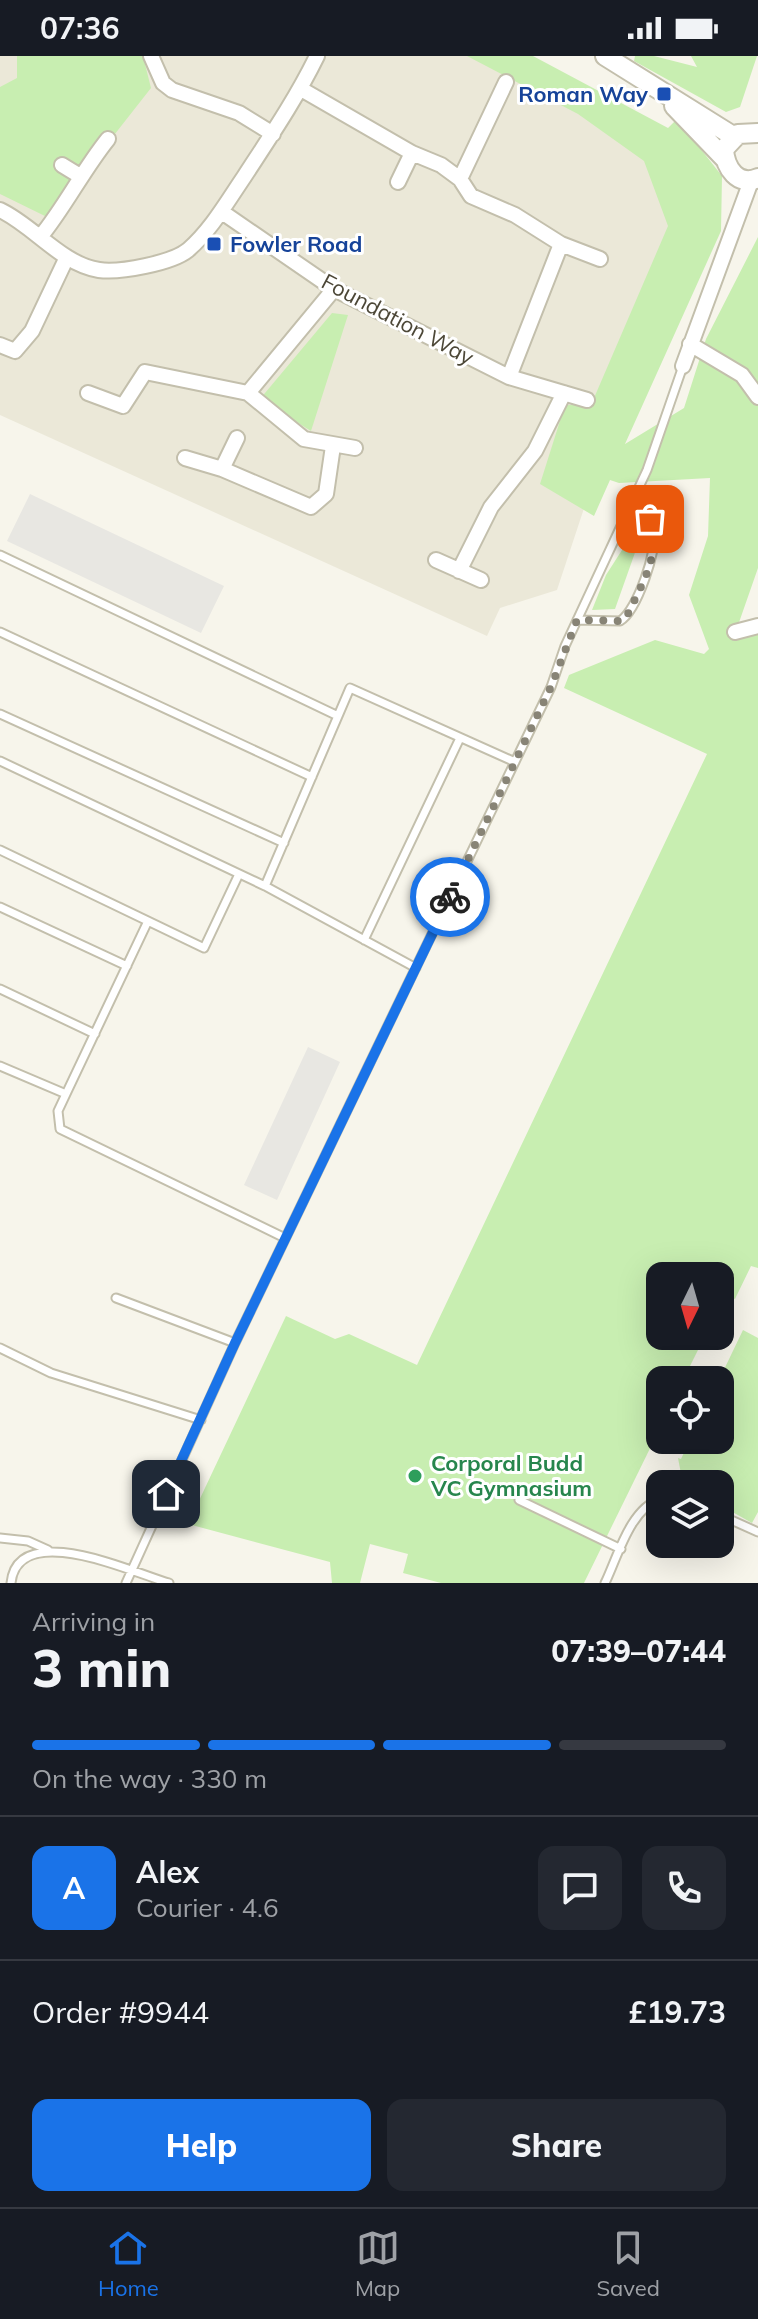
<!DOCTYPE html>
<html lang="en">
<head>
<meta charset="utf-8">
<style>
	:root { --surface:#171b24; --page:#242831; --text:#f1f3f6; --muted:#9ea1a6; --line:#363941; --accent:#1a73e8 }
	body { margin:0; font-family:Mulish,sans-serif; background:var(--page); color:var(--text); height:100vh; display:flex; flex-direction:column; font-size:30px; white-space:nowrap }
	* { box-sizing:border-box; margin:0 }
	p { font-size:26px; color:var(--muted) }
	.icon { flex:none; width:44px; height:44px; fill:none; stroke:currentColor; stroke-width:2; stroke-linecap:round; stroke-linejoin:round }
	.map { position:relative; height:1527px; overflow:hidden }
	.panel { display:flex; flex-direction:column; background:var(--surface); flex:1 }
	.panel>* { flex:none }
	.needle { width:52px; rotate:185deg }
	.tools { position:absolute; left:646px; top:1206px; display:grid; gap:16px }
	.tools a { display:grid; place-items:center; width:88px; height:88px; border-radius:16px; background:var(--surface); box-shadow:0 8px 32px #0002; font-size:40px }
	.pin { position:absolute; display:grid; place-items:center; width:68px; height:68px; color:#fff; margin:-34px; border-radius:16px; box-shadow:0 4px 12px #0006 }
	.courier { position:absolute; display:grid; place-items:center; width:80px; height:80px; margin:-40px; border:6px solid #1a73e8; border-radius:50%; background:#fff; color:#222; box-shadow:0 2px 10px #0007 }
	.headline em { font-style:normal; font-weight:800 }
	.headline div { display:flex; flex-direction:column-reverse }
	.headline { display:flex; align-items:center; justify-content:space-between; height:136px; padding:0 32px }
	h1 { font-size:52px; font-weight:800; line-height:60px }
	.bar { display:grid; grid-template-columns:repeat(4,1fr); gap:12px 8px; align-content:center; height:96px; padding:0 32px }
	.bar i { height:10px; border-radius:6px; background:var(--line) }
	.bar .active { background:var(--accent) }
	.bar p { grid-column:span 4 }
	.line { display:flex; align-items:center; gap:20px; padding:0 32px; border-top:2px solid var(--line) }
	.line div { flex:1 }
	.round { display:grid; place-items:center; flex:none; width:84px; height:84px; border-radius:16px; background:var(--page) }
	.action { display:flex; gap:16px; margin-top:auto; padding:16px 32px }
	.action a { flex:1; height:92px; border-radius:16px; background:var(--accent); color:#fff; font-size:32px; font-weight:800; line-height:92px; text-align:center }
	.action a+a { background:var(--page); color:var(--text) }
	.status { display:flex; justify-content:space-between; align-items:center; height:56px; padding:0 40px; background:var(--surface); direction:ltr }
	.status svg { height:22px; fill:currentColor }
	.tab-bar { display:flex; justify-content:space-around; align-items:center; height:112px; border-top:2px solid var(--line); background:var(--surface); font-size:22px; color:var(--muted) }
	.tab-bar a { display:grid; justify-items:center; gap:4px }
	.tab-bar .active { color:var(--accent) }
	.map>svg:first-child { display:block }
</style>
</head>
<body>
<div class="status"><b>07:36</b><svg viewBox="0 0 49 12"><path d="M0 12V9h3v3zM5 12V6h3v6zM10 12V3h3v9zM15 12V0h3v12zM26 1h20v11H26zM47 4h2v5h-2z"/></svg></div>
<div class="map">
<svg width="758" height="1527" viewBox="0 0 758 1527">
	<rect width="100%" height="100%" fill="#f7f5eb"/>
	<path fill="#ebe8d8" d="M0,0h469l96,49 96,61 17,58 -121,366 -57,18 -13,28 -487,-221z"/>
	<path fill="#c8eeb1" d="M17,0h126l8,32 -102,130 -49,-24v-107l17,-9z
		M467,0h66l135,72 9,-9 45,57 -1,55 -96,213 59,-36 22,-69 52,-102v331l-22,63 22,-1v638l-7,-2 -16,33 -10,-5 -5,10v-28h-60v60h45l-22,44h-23v48l-76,155h-143l-38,-10 5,-19 -38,-10 -10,39h-28l-2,-21 -142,-38 98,-208 49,23 14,-5 68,31 290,-611 -143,-66 5,-13 86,-35 49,14 5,-5 -20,-54 19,-59 2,-58 -91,5 -9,-3 -16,36 -54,-32 25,-79h26l77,-179 -24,-65 -66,-47z
		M635,0h19l43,11 -6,-11h66l-17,51 -14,5 -92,-51z
		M332,257l16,2 -37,116 -51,-32z
		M631,480l6,11 -22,62 -23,1 14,-35z
		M743,1274l15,8v174l-6,11 -32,-18v-21h-37l-5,-26 3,1 9,-19h30l-1,-60z"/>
	<path fill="#e8e7e2" d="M30,438l194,92 -23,47 -194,-92z
		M308,991l32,15 -63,138 -33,-15z"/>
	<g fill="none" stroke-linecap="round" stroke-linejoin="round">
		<defs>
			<path id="service" d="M0,499l338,161 12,-28 165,74
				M577,564l43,1c17,-10 38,-72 34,-91 -3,-13 -12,-22 -20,-32
				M0,576l312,145
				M0,658l284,129
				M0,705l265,125 151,82
				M0,794l204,98 35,-74
				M265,830l73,-170
				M0,851l127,59
				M364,884l96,-202
				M0,933l95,45
				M0,1010l66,28 82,-173
				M66,1038l-8,17 2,18 225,109
				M116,1242l119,45
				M0,1292l51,25 150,47
				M519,1444l102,49
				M720,1459l38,17
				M0,1482l28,3 20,9
				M11,1527c7,-65 125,-9 158,0
				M126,1527l109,-240 316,-656 14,-41 82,-176 36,-104
				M605,1527c13,-27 25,-74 55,-84"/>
			<path id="minor" d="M151,0l12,27 9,7 67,23 34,21
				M301,33l111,64 29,12 19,14 11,17 44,19 46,29 39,15
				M62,109l18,11
				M460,123l46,-97
				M398,126l14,-29
				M0,154c34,16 61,54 99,60 21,3 73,-7 89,-20 23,-20 39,-48 56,-73 26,-40 52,-78 73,-121
				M222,156l112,77 175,88 78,23
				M41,180c25,-31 42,-66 67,-97
				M690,288l52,31 16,22
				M0,289l15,6 17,-20 35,-74
				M683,310l68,-185
				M509,321l52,-133
				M88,337l35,13 22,-34 103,21 86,-104
				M248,337l56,46 51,9
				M237,382l-15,31 89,38 15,-13 7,-48
				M185,402l37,11
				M436,504l45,20
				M459,515l32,-64 44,-56 29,-58
				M735,576l23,-6"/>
			<path id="tertiary" d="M605,0l128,80
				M674,50l51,53
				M758,77l-20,1 -14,15c1,19 14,38 34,29"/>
		</defs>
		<use href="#service" stroke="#c3bfac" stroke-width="11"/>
		<use href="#minor" stroke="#c3bfac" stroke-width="18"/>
		<use href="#tertiary" stroke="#c3bfac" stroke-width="22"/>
		<use href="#service" stroke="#fff" stroke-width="7"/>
		<use href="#minor" stroke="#fff" stroke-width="14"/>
		<use href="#tertiary" stroke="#fff" stroke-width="18"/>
	</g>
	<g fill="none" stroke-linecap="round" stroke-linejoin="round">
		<path stroke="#888476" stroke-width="8" stroke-dasharray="0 14.4" d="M450,841l101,-210 26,-67 43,1 6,-3c14,-31 37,-65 24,-99"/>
		<path stroke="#1a73e8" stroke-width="10" d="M166,1438l69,-151 215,-446"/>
	</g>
	<g fill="#1a4fb4" stroke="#fff" stroke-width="3">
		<rect x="656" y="30" width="16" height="16" rx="4"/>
		<rect x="206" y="180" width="16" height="16" rx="4"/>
	</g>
	<circle fill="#2e9e5b" stroke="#fff" stroke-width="3" cx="415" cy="1420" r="8"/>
	<g text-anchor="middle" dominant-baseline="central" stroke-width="6" stroke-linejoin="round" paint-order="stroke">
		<g font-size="22" font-weight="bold" fill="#164399" stroke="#fff" text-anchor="end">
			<text x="648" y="38">Roman Way</text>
			<text x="230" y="188" text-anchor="start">Fowler Road</text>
		</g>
		<g font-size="22" fill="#4c4737" stroke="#fff">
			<text transform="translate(398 263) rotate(28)">Foundation Way</text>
		</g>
		<g font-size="22" font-weight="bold" fill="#27864d" stroke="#fff" text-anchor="start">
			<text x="431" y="1407">Corporal Budd<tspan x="431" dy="25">VC Gymnasium</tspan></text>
		</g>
	</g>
</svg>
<div class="tools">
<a><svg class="needle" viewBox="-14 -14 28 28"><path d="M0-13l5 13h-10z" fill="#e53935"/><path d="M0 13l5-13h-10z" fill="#9ea1a6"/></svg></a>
<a><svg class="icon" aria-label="locate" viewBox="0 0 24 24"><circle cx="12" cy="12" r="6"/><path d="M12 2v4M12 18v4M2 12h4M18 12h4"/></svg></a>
<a><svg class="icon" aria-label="layers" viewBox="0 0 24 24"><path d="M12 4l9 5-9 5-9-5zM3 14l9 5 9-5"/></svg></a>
</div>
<div class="pin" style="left:650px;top:463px;background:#ea580c"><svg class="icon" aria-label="bag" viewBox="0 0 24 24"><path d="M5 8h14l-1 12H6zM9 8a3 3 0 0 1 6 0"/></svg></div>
<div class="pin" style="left:166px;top:1438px;background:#1f2937"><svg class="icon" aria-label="home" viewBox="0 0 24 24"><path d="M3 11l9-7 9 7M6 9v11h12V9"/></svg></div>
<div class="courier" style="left:450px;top:841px"><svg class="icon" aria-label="bike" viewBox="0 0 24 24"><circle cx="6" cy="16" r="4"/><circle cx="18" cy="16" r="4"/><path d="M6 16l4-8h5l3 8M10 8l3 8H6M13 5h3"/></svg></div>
</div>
<section class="panel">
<div class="headline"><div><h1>3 min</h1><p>Arriving in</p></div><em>07:39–07:44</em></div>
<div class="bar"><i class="active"></i><i class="active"></i><i class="active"></i><i></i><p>On the way · 330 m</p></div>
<div class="line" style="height:144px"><b class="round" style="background:var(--accent);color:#fff">A</b><div><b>Alex</b><p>Courier · 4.6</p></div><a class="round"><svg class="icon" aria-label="chat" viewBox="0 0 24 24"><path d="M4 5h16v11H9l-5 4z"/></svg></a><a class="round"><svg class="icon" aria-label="phone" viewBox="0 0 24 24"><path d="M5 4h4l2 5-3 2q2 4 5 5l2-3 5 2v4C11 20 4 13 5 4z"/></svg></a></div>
<div class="line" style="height:104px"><div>Order #9944</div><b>£19.73</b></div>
<div class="action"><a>Help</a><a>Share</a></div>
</section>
<nav class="tab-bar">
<a class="active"><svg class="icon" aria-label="home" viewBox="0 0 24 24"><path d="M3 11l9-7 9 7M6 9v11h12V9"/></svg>Home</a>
<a><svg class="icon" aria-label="map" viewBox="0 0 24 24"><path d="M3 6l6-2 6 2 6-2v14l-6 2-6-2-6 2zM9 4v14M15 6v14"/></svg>Map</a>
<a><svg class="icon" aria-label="saved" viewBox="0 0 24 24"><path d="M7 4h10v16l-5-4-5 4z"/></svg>Saved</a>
</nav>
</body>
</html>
